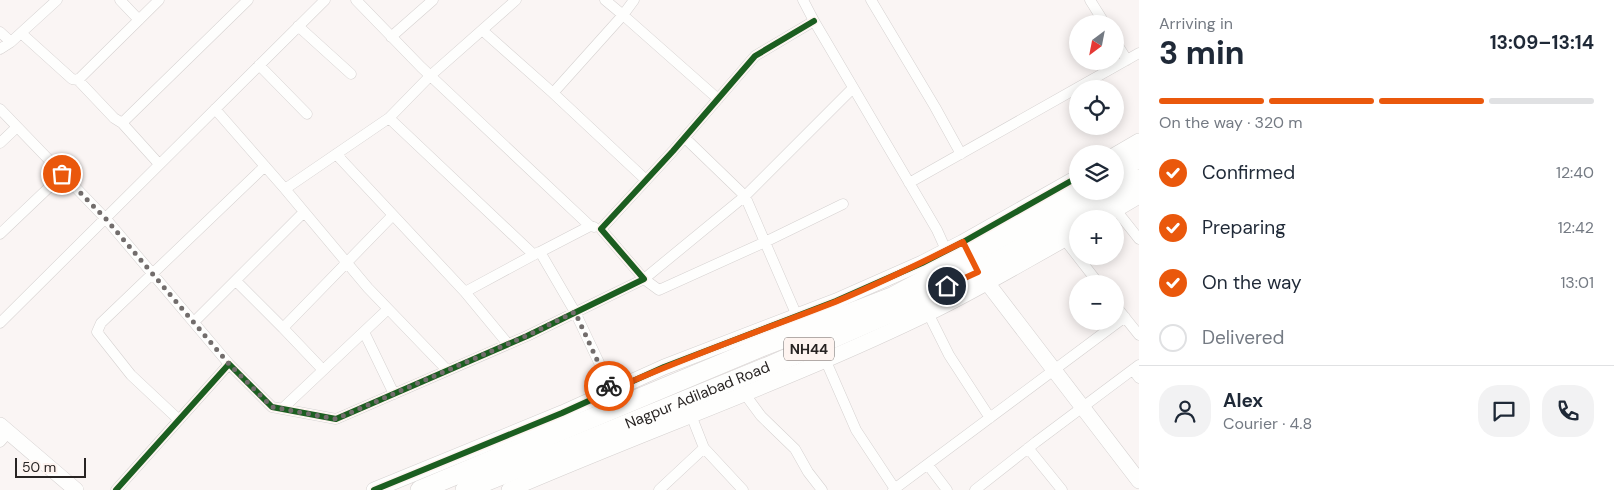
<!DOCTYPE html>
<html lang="en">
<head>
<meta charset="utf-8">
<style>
	:root { --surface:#fff; --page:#f2f2f3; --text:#1f2937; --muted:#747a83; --line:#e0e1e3; --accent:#ea580c }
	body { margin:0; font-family:"DM Sans",sans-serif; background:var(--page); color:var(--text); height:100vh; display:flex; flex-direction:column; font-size:19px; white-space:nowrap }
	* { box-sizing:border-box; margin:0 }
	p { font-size:16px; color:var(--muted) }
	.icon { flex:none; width:28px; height:28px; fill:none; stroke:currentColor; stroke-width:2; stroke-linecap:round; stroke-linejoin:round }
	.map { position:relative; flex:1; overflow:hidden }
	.drawer { display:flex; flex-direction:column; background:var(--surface); width:475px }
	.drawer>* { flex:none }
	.needle { width:32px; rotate:212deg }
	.controls { position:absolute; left:1069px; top:15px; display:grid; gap:10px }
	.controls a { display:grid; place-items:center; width:55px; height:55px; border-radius:50%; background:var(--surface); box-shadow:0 2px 12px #0003; font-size:25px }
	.scale { position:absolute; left:15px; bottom:12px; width:71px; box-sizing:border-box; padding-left:5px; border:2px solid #282423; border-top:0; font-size:14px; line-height:18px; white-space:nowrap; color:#282423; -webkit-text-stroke:4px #fef4f0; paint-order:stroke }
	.pin { position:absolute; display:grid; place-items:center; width:42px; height:42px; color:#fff; margin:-21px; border:2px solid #fff; border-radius:50%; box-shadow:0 1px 5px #0007 }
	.courier { position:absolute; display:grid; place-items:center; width:50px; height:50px; margin:-25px; border:4px solid #ea580c; border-radius:50%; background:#fff; color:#222; box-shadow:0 1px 6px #0007 }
	.overview em { font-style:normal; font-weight:700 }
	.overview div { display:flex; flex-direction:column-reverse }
	.overview { display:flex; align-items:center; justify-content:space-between; height:85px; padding:0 20px }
	h1 { font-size:32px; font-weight:700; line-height:38px }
	.bar { display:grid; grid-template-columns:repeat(4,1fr); gap:8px 5px; align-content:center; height:60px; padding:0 20px }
	.bar i { height:6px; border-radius:4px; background:var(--line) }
	.bar .on { background:var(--accent) }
	.bar p { grid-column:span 4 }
	.line { display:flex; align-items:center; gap:12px; padding:0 20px; border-top:1px solid var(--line) }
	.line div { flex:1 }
	.round { display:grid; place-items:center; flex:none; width:52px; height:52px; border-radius:20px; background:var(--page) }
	ol { padding:0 20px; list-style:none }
	li { display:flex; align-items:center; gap:15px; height:55px }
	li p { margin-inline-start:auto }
	li .icon { padding:5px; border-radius:50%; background:var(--accent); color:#fff; stroke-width:4 }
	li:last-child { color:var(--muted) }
	li i { width:28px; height:28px; border:2px solid var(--line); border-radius:50% }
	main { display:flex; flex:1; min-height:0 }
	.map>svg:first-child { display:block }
</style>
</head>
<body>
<main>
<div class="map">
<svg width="1139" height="490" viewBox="0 0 1139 490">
	<rect width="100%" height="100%" fill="#faf5f4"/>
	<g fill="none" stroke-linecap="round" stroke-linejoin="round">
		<defs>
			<path id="street" d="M120,0l19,20
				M356,0l65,67 169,159
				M516,0l-86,76 -41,42 145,137
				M634,0l-11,15 95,84
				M803,0l11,21 123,209 9,20
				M871,0l64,107 26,47
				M1090,0l15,24
				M298,26l53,48
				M482,30l71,63 93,87
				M0,32l11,10
				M21,33l51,46 6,1 36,38 8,5 37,41
				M391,37l42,-37
				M1115,41l12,19
				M0,49l11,-7 46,-42
				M259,65l48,49
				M78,80l81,-80
				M553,93l70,-78 -18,-15
				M0,109l106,110 123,145
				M215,109l70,80 104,-71
				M122,123l126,-123
				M685,138l60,58 52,120
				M0,143l17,-16
				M336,154l129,138
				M909,183l230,-130
				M285,189l83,99 79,82
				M843,204l-78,38 -106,48 -15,-11 101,-83 108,-108
				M1116,210l23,29
				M594,227l-4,-1 -50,26 35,60 37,78
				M0,234l62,-59
				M1064,239l35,45
				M236,281l47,47 40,42
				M1115,305l24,30
				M928,313l21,42 41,63
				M194,322l110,-110
				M0,323l325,-323
				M283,328l110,-113
				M364,332l30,62
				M508,344l-43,-52 74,-40
				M825,359l31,71 39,59
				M1133,370l6,8
				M744,393l17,23 34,33 13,23 14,18
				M282,409l106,-100
				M179,420l-48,-45 -34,-43 4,-9 164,-157
				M0,442l9,-10
				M704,448l39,42
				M1028,448l34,42
				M928,465l19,25
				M116,490l113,-126 43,43 64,12 191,-83 117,-57 -43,-50 72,-78 82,-95 59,-35
				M659,490l45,-42 -13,-33
				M893,490l232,-173
				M975,490l61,-48 103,-77"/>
			<path id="secondary" d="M1115,155l24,-14
				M1100,219l39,-23
				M982,276l157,205
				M0,425l76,65
				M374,490l188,-77 102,-46 172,-66 86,-38 41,-21 115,-65
				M509,490c141,-61 287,-112 426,-180 49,-24 95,-52 143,-78"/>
			<g id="highway">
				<path d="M1115,172l24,-14"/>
				<path d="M420,490l339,-142 135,-52 75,-40 113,-65"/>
				<path id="s1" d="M465,490l309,-126 128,-56 76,-36 161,-93"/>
			</g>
		</defs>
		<use href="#street" stroke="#d5d1d0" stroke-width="11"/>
		<use href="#secondary" stroke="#d5d1d0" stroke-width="16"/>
		<use href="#highway" stroke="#d5d1d0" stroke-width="20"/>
		<use href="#street" stroke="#fefefd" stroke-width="10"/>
		<use href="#secondary" stroke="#fefefd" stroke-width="15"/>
		<use href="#highway" stroke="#fefefd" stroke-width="19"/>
		<defs>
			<path id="cycleway" d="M116,490l113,-126 43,43 64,12 191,-83 117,-57 -43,-50 72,-78 82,-95 59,-35
				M374,490l188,-77 102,-46 172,-66 86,-38 41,-21 115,-65"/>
		</defs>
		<use href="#cycleway" stroke="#fef4f0" stroke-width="9"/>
		<use href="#cycleway" stroke="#1b5e20" stroke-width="6"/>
	</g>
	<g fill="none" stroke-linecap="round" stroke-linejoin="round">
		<path stroke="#726d6c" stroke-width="5" stroke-dasharray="0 9" d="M62,174l44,45 123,145 43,43 64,12 190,-83 49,-24 34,74"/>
		<path stroke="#ea580c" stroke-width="6" d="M609,386l3,4c73,-33 148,-59 223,-88 43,-18 86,-39 128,-60l15,30 -31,14"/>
	</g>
	<g text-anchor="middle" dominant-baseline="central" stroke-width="5" stroke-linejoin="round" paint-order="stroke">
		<rect fill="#fef4f0" stroke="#686260" stroke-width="1" x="784" y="337.5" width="50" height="23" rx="4"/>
		<g font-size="14" font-weight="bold" fill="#282423">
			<text x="809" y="349">NH44</text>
		</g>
		<g font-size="15" fill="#282423" stroke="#fef4f0">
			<text stroke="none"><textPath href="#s1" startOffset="251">Nagpur Adilabad Road</textPath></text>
		</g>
	</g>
</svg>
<div class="controls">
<a><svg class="needle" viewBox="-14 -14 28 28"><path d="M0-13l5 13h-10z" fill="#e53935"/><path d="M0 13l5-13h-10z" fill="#747a83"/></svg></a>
<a><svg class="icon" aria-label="locate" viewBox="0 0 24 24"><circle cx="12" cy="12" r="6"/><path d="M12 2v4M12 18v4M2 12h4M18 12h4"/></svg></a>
<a><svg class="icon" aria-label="layers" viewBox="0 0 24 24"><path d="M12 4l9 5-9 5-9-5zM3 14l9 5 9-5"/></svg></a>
<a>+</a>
<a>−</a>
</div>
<div class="scale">50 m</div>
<div class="pin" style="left:62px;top:174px;background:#ea580c"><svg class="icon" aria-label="bag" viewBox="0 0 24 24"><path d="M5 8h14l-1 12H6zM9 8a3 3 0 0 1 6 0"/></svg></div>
<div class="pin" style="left:947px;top:286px;background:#1f2937"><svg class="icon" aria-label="home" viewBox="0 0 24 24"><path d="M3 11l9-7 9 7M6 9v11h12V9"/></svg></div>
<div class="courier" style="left:609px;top:386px"><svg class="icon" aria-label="bike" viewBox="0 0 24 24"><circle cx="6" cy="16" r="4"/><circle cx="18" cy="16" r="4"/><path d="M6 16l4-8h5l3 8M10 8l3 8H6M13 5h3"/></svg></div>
</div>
<section class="drawer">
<div class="overview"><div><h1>3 min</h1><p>Arriving in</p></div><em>13:09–13:14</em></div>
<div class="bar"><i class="on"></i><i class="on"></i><i class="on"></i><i></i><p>On the way · 320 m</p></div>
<ol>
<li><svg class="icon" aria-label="check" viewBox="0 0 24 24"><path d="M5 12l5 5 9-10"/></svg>Confirmed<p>12:40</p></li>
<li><svg class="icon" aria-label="check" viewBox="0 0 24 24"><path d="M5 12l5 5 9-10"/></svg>Preparing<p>12:42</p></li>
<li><svg class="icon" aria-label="check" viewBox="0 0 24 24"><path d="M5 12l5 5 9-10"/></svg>On the way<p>13:01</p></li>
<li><i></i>Delivered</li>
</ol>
<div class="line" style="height:90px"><a class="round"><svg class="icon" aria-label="person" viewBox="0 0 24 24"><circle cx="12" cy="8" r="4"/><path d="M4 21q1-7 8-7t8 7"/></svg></a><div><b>Alex</b><p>Courier · 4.8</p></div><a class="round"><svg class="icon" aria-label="chat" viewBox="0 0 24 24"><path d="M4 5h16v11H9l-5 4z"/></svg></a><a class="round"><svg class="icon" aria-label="phone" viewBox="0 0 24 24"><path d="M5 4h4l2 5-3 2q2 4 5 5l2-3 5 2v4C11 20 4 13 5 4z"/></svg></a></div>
</section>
</main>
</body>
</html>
